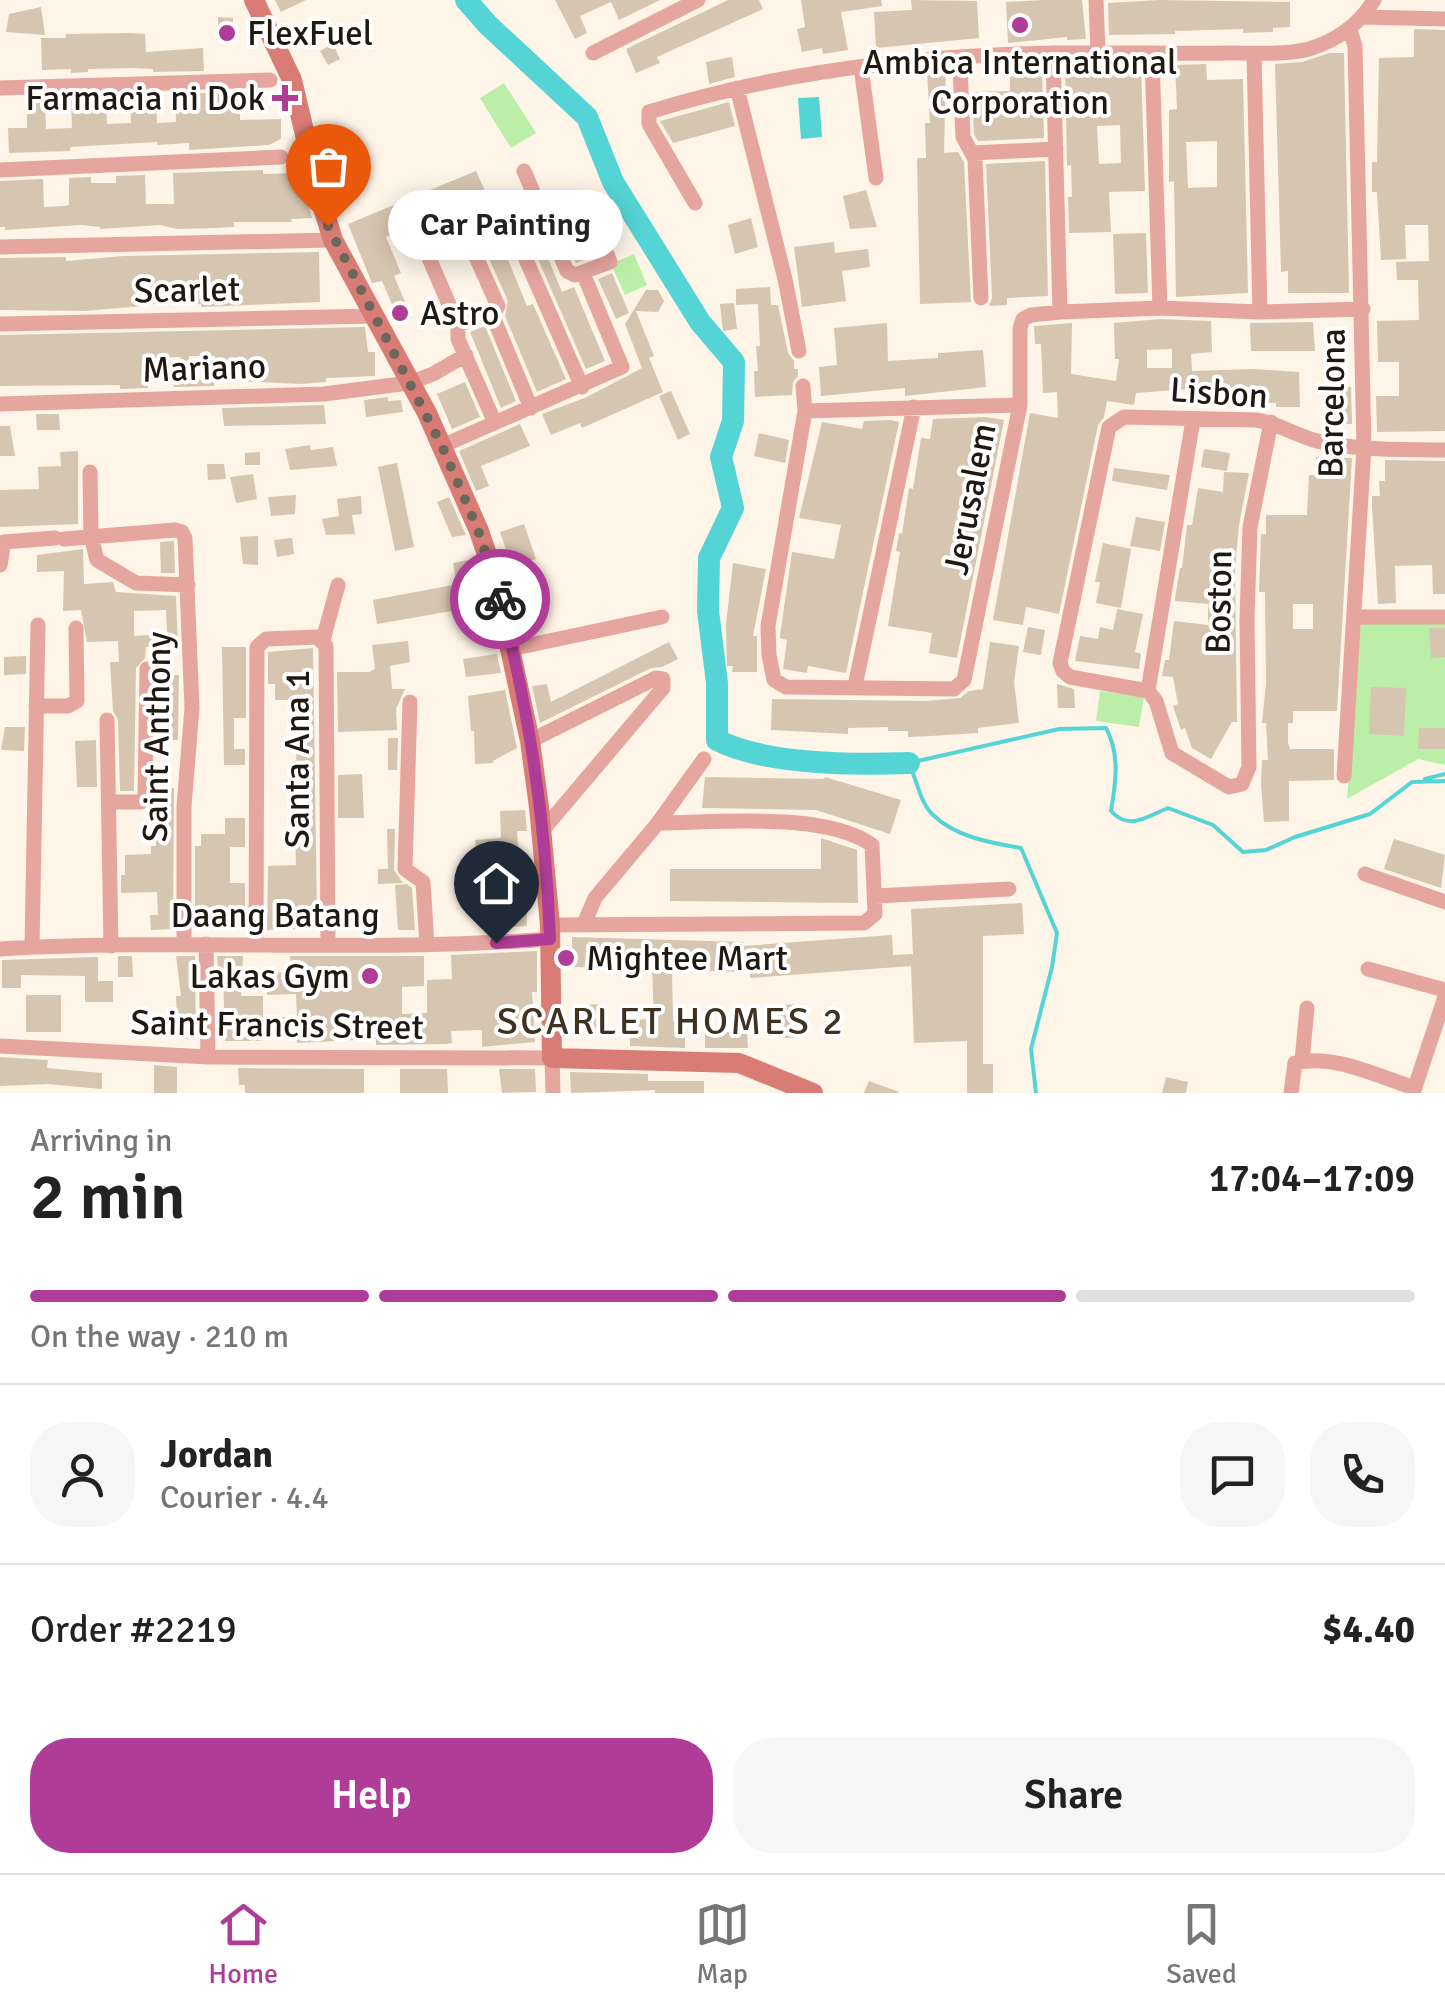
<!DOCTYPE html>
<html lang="en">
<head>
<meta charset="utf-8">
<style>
	:root { --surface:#fff; --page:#f6f6f6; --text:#222; --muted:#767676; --line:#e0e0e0; --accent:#af3c96 }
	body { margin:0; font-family:Signika,sans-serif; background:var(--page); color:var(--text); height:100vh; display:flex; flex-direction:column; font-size:38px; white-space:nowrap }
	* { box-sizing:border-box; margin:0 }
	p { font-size:32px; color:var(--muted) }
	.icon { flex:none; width:55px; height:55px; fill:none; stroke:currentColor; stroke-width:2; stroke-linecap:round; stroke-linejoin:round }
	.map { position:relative; height:1093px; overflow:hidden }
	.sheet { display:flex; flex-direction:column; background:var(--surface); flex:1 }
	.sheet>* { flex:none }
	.pin { position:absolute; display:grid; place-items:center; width:85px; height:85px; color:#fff; margin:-102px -42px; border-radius:50% 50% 50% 0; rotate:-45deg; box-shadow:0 0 10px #0007 }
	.pin .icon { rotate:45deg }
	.courier { position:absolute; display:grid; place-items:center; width:100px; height:100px; margin:-50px; border:8px solid #af3c96; border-radius:50%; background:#fff; color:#222; box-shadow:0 2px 12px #0007 }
	.bubble { position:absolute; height:70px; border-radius:35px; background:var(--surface); box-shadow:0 5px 25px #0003; font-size:32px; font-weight:600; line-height:70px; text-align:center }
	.headline em { font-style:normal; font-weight:600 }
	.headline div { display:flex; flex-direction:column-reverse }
	.headline { display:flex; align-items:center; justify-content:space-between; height:170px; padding:0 30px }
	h1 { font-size:65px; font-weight:600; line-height:75px }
	.bar { display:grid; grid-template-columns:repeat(4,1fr); gap:15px 10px; align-content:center; height:120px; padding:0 30px }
	.bar i { height:12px; border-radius:8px; background:var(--line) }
	.bar .selected { background:var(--accent) }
	.bar p { grid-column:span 4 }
	.line { display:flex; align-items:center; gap:25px; padding:0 30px; border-top:2px solid var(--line) }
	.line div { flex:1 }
	.round { display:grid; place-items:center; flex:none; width:105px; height:105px; border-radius:40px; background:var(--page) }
	.cta { display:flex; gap:20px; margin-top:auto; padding:20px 30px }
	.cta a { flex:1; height:115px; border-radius:40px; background:var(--accent); color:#fff; font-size:40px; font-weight:600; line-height:115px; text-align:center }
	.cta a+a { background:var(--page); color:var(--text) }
	.menu { display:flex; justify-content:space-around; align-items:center; height:140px; border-top:2px solid var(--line); background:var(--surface); font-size:28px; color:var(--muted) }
	.menu a { display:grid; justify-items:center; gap:5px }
	.menu .selected { color:var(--accent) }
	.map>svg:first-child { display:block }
</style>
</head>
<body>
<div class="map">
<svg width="1445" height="1093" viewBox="0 0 1445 1093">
	<rect width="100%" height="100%" fill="#fef4e7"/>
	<path fill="#bbefa8" d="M504,83l32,50 -25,15 -31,-50z
		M634,254l13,31 -22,10 -14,-31z
		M1445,619v146l-27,-6 -71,40 14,-178z
		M1100,691l44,6 -5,30 -43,-6z"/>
	<path fill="#55d4d6" d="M819,97l3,40 -21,2 -3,-41z"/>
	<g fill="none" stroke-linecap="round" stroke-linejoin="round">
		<path stroke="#55d4d6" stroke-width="4" d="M1425,779l20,-5
			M1036,1093l-5,-44 21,-82 5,-34 -36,-85c-30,-5 -66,-11 -89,-34 -12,-12 -16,-36 -23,-51l150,-34 47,-1c14,26 10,54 5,83 18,20 35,6 57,-3l45,17 30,27 23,-2 29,-13 75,-23 42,-32 33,-1"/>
		<path stroke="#55d4d6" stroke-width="22" d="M466,0l22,25 99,92 26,65 87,140 34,40 -1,59 -12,36 12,51 -24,50 -1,53 9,72v57c49,25 138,25 192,23"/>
	</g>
	<path fill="#d6c5b0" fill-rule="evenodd" d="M275,0h31l-25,12z
		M555,0h105l-41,20 -8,-18 -31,14 7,17 -12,6z
		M728,0h31l4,9 -106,48 3,6 -24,10 -10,-24z
		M801,0h80l1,6 -41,6 7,38 -25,4 -1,-6 -20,4 -5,-23 8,-2z
		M911,0l66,1 2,37 -103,10 -2,-36 38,-2z
		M1044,0h38l4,39 -19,1v-3l-59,6 -2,-41z
		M1160,0l130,2v25l-17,1v4l-30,1v-4l-68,2v3l-66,1 -1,-32z
		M41,7l4,28 -39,-3 3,-18z
		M218,17l15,1v9h4v12h-13v-10h-6z
		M1414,29l31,1v401l-68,1 -1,-36h23v-34h-21l-1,-41 42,-1 -1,-40h-21l-1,-18 33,-1 -1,-36h-23l1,34 -25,1 -4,-68h-5v-30h5l2,-104 35,-1z
		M130,33l15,1 1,18 57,-4 1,23 -51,1v-3l-19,-1 -46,1v3l-17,1v-4l-29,1 -1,-32h25v-4z
		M333,44l7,15 -12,6 -8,-14z
		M1329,53h15l5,240h-61v-22l-7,1 -6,-208 27,-2z
		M732,57l3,20 -26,7 -3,-22z
		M1141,64l4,127 -36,1 2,40 -42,1 -1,-36h4l-1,-32 -4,1 -2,-100zM1120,125l1,38 -22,1 -2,-38z
		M1206,64l1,16 36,-1 5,214 -72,4 -2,-116 -5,1v-72l8,-1 -2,-44zM1217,141v46l-29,1 -2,-46z
		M946,69l-2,84 14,-1 6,10 7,140 -51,2 -3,-146h9l-1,-35h5l-3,-52z
		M1042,70l2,68 -66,3 -4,-7 -2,-42 38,-1v-20z
		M240,92v28l41,-1v20l-12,6 -80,5v-7l-32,2v-3l-87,5v4l-61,2 -1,-25h19v-25h18l1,26 26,-1 -1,-31 35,-1 1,28 24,-1 -1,-28h26l1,28 19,-1 -1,-28z
		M729,102l6,24 -62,17 -13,-22z
		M330,158h22v13h9l1,22 -29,2z
		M1045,161l3,135 -41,2v7l-18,1 3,-8 -6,-134z
		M263,170v4l37,-1 12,45 -21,1 1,3h-58v5l-19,1 -38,1 -17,-4 -60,4v-2l-19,-2 -76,5v-3h-5v-46l43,-2 1,28 20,-1 5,-1v-27l22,-1v6h25v-7l29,-1 1,29h28l-1,-31z
		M476,171l11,24 -5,2 45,109 6,-2 33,75 -29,13 -32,-76 3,-15 -35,-78 -12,-8 -3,-8 -72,30 15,36 -7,3 18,42 -12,5 -18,-42 -10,2 -24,-59z
		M866,190l11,37 -27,2 -7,-33z
		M568,208l4,8 7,-3 16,42 -19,8 -22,-50z
		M751,218l7,29 -23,7 -7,-29z
		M535,227l27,65 12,-5 31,74 -19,8 -60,-137z
		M1146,233l2,60 -33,1 -2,-60z
		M834,242l1,11 33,-4 2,18 -28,4 4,30 -44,6 -8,-60z
		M319,252l1,50 -118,5 -1,-3h-19v-3l-21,1 -17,4 -59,5 -85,-1v-52l66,-1v4l58,-5z
		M612,273l17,40 -13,6 -18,-40z
		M770,287l1,18h7l10,48 6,8v8h4v7l-5,6 -1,13 -37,2 -1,-26h4l-2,-25h4l-2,-42 -22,1v-16z
		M646,290h12l6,11 -6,11 -22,-1 18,45 -5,2 14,34 -81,36 -2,-5 -29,12 -9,-21 45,-17 55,-29 -17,-44z
		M734,303l3,26 -14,2 -3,-27z
		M1160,319l51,2 1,31 -21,2 1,17 61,-2 46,3 1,35h-24v-4l-45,-1v-4l-28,1v-11l-67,5 -2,12 -27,-4 -3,16 -6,8 -39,189 -33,-7 -3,18 -30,-5 37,-207 28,5 -1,-26 -14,1 -2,-49h-6l-1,-18 38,-3 -1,51 45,7 3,-22h-4l-1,-36zM1172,349v19h-25v-18z
		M1313,322l2,29h-64l-1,-28z
		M887,323l1,38 50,-3v-5l45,-3 3,37 -81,9v-8l-84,8 -2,-29 18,-2 -3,-37z
		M485,326l31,75 -15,7 -31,-76z
		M365,327l3,25h7v24l-49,2v4l-26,2 -84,-4 -1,-24h-26l-1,25 26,-2v7l-40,1 -2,-8 9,-22 -33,1v30l-28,1v-4l-120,1v-51z
		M465,382l15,35 -28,12 -15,-35z
		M1329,386l22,1 1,37h-27z
		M671,391l19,43 -12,6 -19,-44z
		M388,397v4l13,-1 2,12 -37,5 -2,-17z
		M324,405l2,19 -102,2 -2,-18z
		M36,414h23l1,16h-23z
		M986,417l18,3 -47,238 -28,-5 3,-20 -44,-7 12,-74 -4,-1 3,-18 3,1 7,-46 4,1 8,-51 9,1 3,-20z
		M891,420l8,2 -53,251 -38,-7 -1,7 -24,-4 4,-29 -7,-2v-3l12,-83 42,7 7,-34 -42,-7 23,-96 40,7 2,-8z
		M520,424l10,22 -49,20 8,20 -13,5 -17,-40z
		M0,426h10l5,30h-15z
		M759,433l30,7 -4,23 -31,-7z
		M310,445l1,5 22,-3 4,19 -47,4 -5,-21z
		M1204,449l26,4 -3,18 -26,-4z
		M78,451v73l-78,3v-37l39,-1 -1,-22 23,-1 -1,-14z
		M260,452v13h-15v-12z
		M1316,457l36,1 -15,253h-44v12h-5v20l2,6h44v31l-45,1v40l-25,1 -3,-38 1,-24h6l-2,-37h-4l4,-40 -1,-91h-6l2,-58h5v-19h41l2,-40h7zM1293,604h20v25h-20z
		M1385,460l60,1v133h-12l-1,-29 -37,1 1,37 -18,1 -6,-98v-10h8l-1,-15h6z
		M397,463l17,84 -19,4 -17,-84z
		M207,464h17l2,15 -18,1z
		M1114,468l56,7 -3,15 -55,-9z
		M1224,472l25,1 -10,52 -4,44 2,153h-5l-21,37 -19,-11 -7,-20 -4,2 -8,-24 5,-2 -5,-27 -11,-1 3,-16h4l5,-39 34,4v-21l-33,-3v-3l5,-30h2l5,-43h5l6,-37 25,4z
		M253,474l4,25 -21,4 -6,-26z
		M296,495l-1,19 -24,2 -3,-19z
		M361,496l1,18 -10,1 3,19 -29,1 -4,-16 17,-3 -2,-17z
		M449,497l17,38 -14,2 -15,-35z
		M1136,517l29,5 -5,29 -30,-5z
		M524,524l12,35 -24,8 -12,-35z
		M258,536v29l-15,-1 -3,-27z
		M292,538l2,16 -17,3 -3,-17z
		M174,541l1,32h-14l-1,-31z
		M1103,543l28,6 -10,59 -25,-5 4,-21h-5z
		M83,549l1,35 29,-2 3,10 60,4 2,49 -32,2 -1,11 -9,10 -2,123h-14l-2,-71 -5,-9 -3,-49h9l-1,-21 -31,1 -6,-32 -18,1 1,-40 -27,1v-17zM166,610l1,24 -33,2v-25z
		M468,560l4,20 -15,4 -4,-21z
		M733,563l33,6 -13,67h4v36h-25l1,-6h-6l-1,-42z
		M531,582l8,45 -19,3 -8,-45z
		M453,585l3,10 27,-5 9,42 -25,4 -4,-27 -86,15 -4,-24z
		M1117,609l26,5 -8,38 6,2 -2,15 -64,-8 5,-25 18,3 2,-12 13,3z
		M1028,627l17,3 -4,25 -18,-3z
		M1429,628h16v29l-14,1z
		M408,641l2,21 -20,4 2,23h13l-9,20 1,21 -59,2 -1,-60h32l6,-3 -3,-24z
		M669,642l9,17 -16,8 -11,1 -111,55 -8,-37 15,-2 4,18z
		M990,642l29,4 -5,36 5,41 -41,5v5l-47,3 -23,1v-6h-20v-4l-40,1v6l-77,-4 1,-31 154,2 34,-3 9,-7 14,-2z
		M222,647h24v71h-12v31h11v16h-21z
		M313,648l4,268h-21v13l-29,1 1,-64 28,-1 -2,-89h3l-1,-27h-3l2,-49h-20v-16h-7v-32z
		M497,654l4,19 -35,4 -3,-18z
		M26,656v18l-22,1v-18z
		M158,675h21l-1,65h-21z
		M1057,684l17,5 1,19h-17z
		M1371,687l35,1 -2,48 -35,-2z
		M505,690l12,58 -24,13 1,2 -19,1 -1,-33h-3l-3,-35z
		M5,727h20l-1,24 -23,-1z
		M1419,728h26v21h-27z
		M388,738h10l-1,32h-9z
		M96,740l1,47h-20l-2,-46z
		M362,774l2,44h-26v-43z
		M705,777l119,2 1,-2 76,23 -11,34 -74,-24 -114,-2z
		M174,788l-1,141 -22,1 -1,-15h8l-1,-23 -36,1v-18h4v-20l26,-1v-8h5v-22l-5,1 -1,-16 6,-9v-11z
		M525,810l2,21h-10l3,37 11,-1 1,10 -13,1 2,27h5l1,21 -43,3 -9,-89 26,-2 -1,-27z
		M225,818h20v29h-15v36h15v45l-50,2v-84h6v-12h24z
		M387,829h8l-1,41 9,13 -25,1v-15h10z
		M821,838l36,12 1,53 -188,-2v-32h151z
		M1394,839l51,16 -4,33 -57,-19z
		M407,884l5,4 3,42h-17l-3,-45z
		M1022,903l2,31 -41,2v128h10v29h-26v-52l-53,2 -3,-77 -161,12v-6l-78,-2 1,51h12v27l-55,-2 -1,-26 25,-1 -2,-50 -80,-2v-30l171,5v4l149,-11 1,20 20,-1 -2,-45z
		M537,951v41h-5l3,50 -53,5v-17l-31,1 1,12 -5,1 -71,1v-6l-79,4 -1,-10 -33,1v7h-38l-2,-72 -5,1 -1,-14h26l-2,40h22v21h34l-1,-23 -29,1 -1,-22 25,-1 -1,-16h134v30l-22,1v27l25,-1v-33l25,-1 -1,-24z
		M118,956h14l1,21h-15z
		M176,956h19l1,82 -18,1 -2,-43h5z
		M98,957v24h15v21h-28v-26l-64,-1v13h-19v-28z
		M26,995h35v37h-35z
		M603,1004l1,30h-20l-1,-29z
		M804,1004l1,33 -27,1v-33z
		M747,1031l1,17h-43v-15z
		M0,1057l48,3 -1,8 55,5v16l-54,-5 -48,2z
		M154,1065l23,2v26h-23z
		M238,1068l126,1v24h-119v-8h-6z
		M400,1069h47l1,24h-48z
		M499,1069h36l1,23 -34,1z
		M570,1072l78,2v7h56v12h-49v-3l-84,3z
		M1166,1077l22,5 -2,11h-24z
		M869,1081l30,11v1h-35z"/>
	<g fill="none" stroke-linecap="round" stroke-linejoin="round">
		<path stroke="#e6a6a0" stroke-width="15" d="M1096,0l2,53
			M1364,17l81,2
			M593,53l105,-53
			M1053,53l7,259
			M1254,53l6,259
			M1152,55l8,253
			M960,65l3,72 12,22 6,139
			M861,67l15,111
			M0,88l270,-8
			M737,88l48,191 14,72
			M973,153l83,-4
			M0,170l281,-13
			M524,171l43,100 8,4 35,-13 -22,-58
			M695,203l-46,-79v-12c131,-41 271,-57 407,-59 59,-1 118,1 176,0 24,0 54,2 77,-4 27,-8 51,-25 65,-49
			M541,212l-22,10 -5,10 68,155
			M0,247l333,-7
			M491,312l40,96
			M0,324l375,-8
			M458,325l38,-15 2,-4 -35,-78c-12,-8 -36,-1 -41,14l36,83v14l37,84
			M803,386l2,25 -37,215 1,29 5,25 12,7 168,2 10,-9 56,-275v-77l3,-9 8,-4 29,-3 100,-4 100,4 103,-3
			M0,404l324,-10 85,-11 24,-9 33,-19
			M805,411l215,-6
			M1271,422l-21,105 -3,92 2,148 -7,17 -13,3 -57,-34 -16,-52 -8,-10 -78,-14 -7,-6 -3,-8 49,-236 15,-10 132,3c22,3 39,15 61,21 40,10 86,8 128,9
			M442,446l180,-79 -39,-94
			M90,472l1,64 6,24 39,23 52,2
			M64,539l111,-9 7,2 3,6 7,170 -8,98v138
			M0,565l4,-23 51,-4
			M1354,617h91
			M323,640l15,-55
			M511,649l151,-32
			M855,686l59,-279
			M1148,691l45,-271
			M410,702l-5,167 18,13 4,63
			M36,706h32l9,-5 -1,-73
			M107,720l4,226
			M530,741l126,-63 7,1v9l-121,143
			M1344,776l20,-329 -9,-401 -5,-16
			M109,802h32l4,-4 2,-129
			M1365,874l80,28
			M875,896l134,-7
			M584,924l11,-26 63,-75 46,-64
			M550,925l314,-2 11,-9 -3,-69c-47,-34 -155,-22 -214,-22
			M206,944l2,113
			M256,944l1,-297 9,-8 51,-2 9,9 2,299
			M32,947l6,-322
			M0,949c183,-11 367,4 550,-10
			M1368,969l77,21
			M0,1046l208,11 344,1 1,35
			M1302,1061l5,-53
			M1291,1093l4,-30c38,-10 84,14 120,25
			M1413,1093l32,-96"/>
		<path stroke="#d97c75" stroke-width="20" d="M254,0l38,80 28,118 13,42 94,173 52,118 15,44 36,166 9,66 11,118 2,133 187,5 74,30"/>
	</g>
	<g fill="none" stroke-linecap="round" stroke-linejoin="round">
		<path stroke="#6d665c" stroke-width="10" stroke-dasharray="0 18" d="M328,226l114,220 36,84 22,69"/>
		<path stroke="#af3c96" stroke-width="12" d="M496,943l54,-4c-4,-114 -21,-230 -50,-340"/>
	</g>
	<g fill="#af3c96" stroke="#fff" stroke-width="4">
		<circle cx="1020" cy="25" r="10"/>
		<circle cx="227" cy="33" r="10"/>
		<path d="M280 83h10v10h10v10h-10v10h-10v-10h-10v-10h10z"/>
		<circle cx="400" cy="313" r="10"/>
		<circle cx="566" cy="958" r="10"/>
		<circle cx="370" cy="976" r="10"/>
	</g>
	<g text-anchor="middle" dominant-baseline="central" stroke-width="8" stroke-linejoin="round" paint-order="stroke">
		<g font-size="35" fill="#1f1911" stroke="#fff" text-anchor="start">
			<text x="247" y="33">FlexFuel</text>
			<text x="1020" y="62" text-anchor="middle">Ambica International<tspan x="1020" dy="40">Corporation</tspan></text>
			<text x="265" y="98" text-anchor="end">Farmacia ni Dok</text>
			<text x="420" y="313">Astro</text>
			<text x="586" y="958">Mightee Mart</text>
			<text x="350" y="976" text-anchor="end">Lakas Gym</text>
		</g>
		<g font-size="35" fill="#1f1911" stroke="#fff">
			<text transform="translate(187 290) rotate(-1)">Scarlet</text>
			<text transform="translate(204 368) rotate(-2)">Mariano</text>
			<text transform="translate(1219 393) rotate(4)">Lisbon</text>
			<text transform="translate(1332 403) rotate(-89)">Barcelona</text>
			<text transform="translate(970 499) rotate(-79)">Jerusalem</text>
			<text transform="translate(1219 602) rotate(-89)">Boston</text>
			<text transform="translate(157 737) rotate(-89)">Saint Anthony</text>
			<text transform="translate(297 759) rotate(-90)">Santa Ana 1</text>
			<text x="275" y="915">Daang Batang</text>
			<text transform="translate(277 1025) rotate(1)">Saint Francis Street</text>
		</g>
		<g font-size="38" letter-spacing="2.5" fill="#3f3220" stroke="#fff">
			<text x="671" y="1021">SCARLET HOMES 2</text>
		</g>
	</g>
</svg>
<div class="pin" style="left:328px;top:226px;background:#ea580c"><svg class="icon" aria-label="bag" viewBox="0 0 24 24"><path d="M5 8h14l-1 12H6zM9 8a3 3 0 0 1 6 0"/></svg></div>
<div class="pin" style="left:496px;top:943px;background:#1f2937"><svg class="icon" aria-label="home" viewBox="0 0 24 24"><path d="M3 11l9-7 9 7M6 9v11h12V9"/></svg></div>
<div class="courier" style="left:500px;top:599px"><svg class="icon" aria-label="bike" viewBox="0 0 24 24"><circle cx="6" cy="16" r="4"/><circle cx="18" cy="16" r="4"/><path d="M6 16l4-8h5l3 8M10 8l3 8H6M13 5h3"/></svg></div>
<div class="bubble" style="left:388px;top:190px;width:235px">Car Painting</div>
</div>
<section class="sheet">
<div class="headline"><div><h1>2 min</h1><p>Arriving in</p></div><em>17:04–17:09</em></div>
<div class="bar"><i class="selected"></i><i class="selected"></i><i class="selected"></i><i></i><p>On the way · 210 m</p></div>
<div class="line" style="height:180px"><a class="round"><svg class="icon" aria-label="person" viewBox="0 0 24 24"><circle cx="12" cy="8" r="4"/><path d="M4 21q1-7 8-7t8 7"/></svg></a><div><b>Jordan</b><p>Courier · 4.4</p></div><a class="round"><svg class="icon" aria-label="chat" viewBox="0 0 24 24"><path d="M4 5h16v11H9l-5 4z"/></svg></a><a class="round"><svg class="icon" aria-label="phone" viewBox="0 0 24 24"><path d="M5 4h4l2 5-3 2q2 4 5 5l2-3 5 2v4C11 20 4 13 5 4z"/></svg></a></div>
<div class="line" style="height:130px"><div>Order #2219</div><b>$4.40</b></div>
<div class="cta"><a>Help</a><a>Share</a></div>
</section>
<nav class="menu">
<a class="selected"><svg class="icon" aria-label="home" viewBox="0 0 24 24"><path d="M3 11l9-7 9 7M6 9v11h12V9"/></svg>Home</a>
<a><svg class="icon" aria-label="map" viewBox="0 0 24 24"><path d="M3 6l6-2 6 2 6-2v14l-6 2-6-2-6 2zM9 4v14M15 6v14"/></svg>Map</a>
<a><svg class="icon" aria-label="saved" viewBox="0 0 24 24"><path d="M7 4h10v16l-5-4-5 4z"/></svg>Saved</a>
</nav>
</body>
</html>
